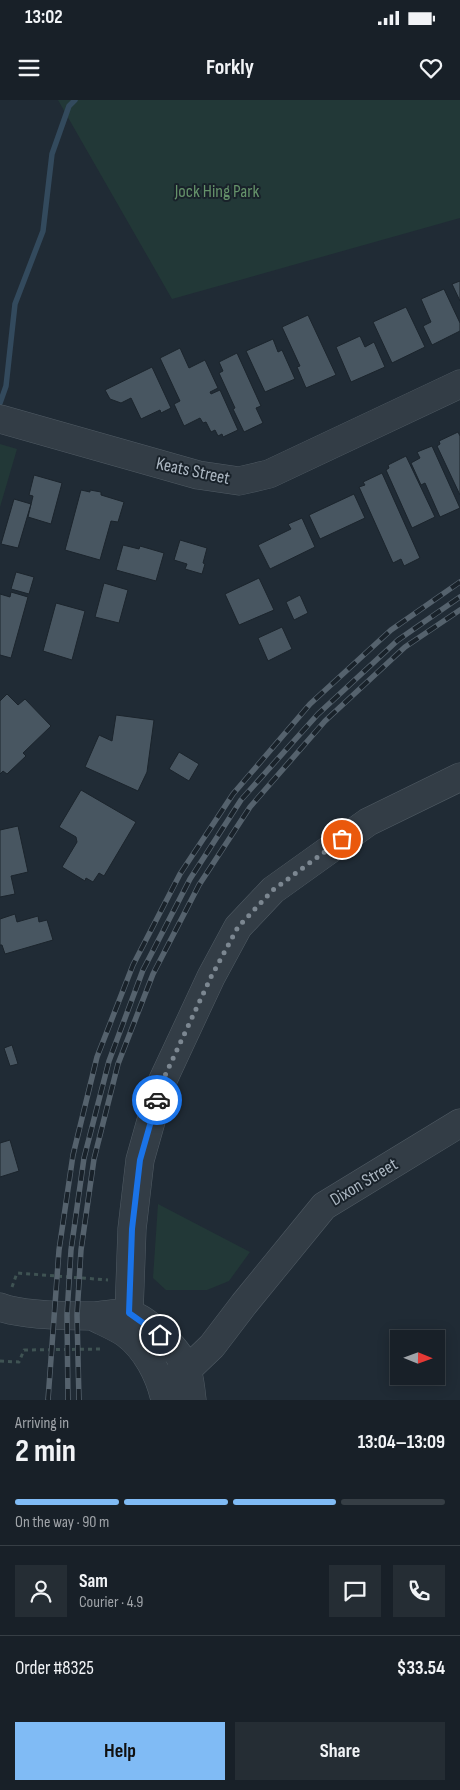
<!DOCTYPE html>
<html lang="en">
<head>
<meta charset="utf-8">
<style>
	:root { --surface:#182028; --page:#252d34; --text:#f1f3f6; --muted:#9fa3a8; --line:#363e45; --accent:#80bbf5 }
	body { margin:0; font-family:"Sofia Sans Condensed",sans-serif; background:var(--page); color:var(--text); height:100vh; display:flex; flex-direction:column; font-size:19px; white-space:nowrap }
	* { box-sizing:border-box; margin:0 }
	p { font-size:16px; color:var(--muted) }
	.icon { flex:none; width:28px; height:28px; fill:none; stroke:currentColor; stroke-width:2; stroke-linecap:round; stroke-linejoin:round }
	.map { position:relative; height:1300px; overflow:hidden }
	.side { display:flex; flex-direction:column; background:var(--surface); flex:1 }
	.side>* { flex:none }
	.needle { width:32px; rotate:91deg }
	.fabs { position:absolute; left:390px; top:1230px; display:grid; gap:10px }
	.fabs a { display:grid; place-items:center; width:55px; height:55px; border-radius:0px; background:var(--surface); box-shadow:0 2px 12px #0003,0 0 0 1px var(--line); font-size:25px }
	.pin { position:absolute; display:grid; place-items:center; width:42px; height:42px; color:#fff; margin:-21px; border:2px solid #fff; border-radius:50%; box-shadow:0 1px 5px #0007 }
	.courier { position:absolute; display:grid; place-items:center; width:50px; height:50px; margin:-25px; border:4px solid #1a73e8; border-radius:50%; background:#fff; color:#222; box-shadow:0 1px 6px #0007 }
	.head em { font-style:normal; font-weight:700 }
	.head div { display:flex; flex-direction:column-reverse }
	.head { display:flex; align-items:center; justify-content:space-between; height:85px; padding:0 15px }
	h1 { font-size:32px; font-weight:700; line-height:38px }
	.bar { display:grid; grid-template-columns:repeat(4,1fr); gap:8px 5px; align-content:center; height:60px; padding:0 15px }
	.bar i { height:6px; border-radius:4px; background:var(--line) }
	.bar .current { background:var(--accent) }
	.bar p { grid-column:span 4 }
	.line { display:flex; align-items:center; gap:12px; padding:0 15px; border-top:1px solid var(--line) }
	.line div { flex:1 }
	.round { display:grid; place-items:center; flex:none; width:52px; height:52px; border-radius:0px; background:var(--page) }
	.action { display:flex; gap:10px; margin-top:auto; padding:10px 15px }
	.action a { flex:1; height:58px; border-radius:0px; background:var(--accent); color:#111; font-size:20px; font-weight:700; line-height:58px; text-align:center }
	.action a+a { background:var(--page); color:var(--text) }
	.status { display:flex; justify-content:space-between; align-items:center; height:35px; padding:0 25px; background:var(--surface); direction:ltr }
	.status svg { height:14px; fill:currentColor }
	header { display:flex; justify-content:space-between; align-items:center; height:65px; padding:0 15px; background:var(--surface); font-size:22px; font-weight:700 }
	.map>svg:first-child { display:block }
</style>
</head>
<body>
<div class="status"><b>13:02</b><svg viewBox="0 0 49 12"><path d="M0 12V9h3v3zM5 12V6h3v6zM10 12V3h3v9zM15 12V0h3v12zM26 1h20v11H26zM47 4h2v5h-2z"/></svg></div>
<header><svg class="icon" aria-label="menu" viewBox="0 0 24 24"><path d="M4 6h16M4 12h16M4 18h16"/></svg>Forkly<svg class="icon" aria-label="heart" viewBox="0 0 24 24"><path d="M12 20l-8-8c-3-5 5-10 8-4 3-6 11-1 8 4z"/></svg></header>
<div class="map">
<svg width="460" height="1300" viewBox="0 0 460 1300">
	<rect width="100%" height="100%" fill="#202b35"/>
	<path fill="#223837" d="M58,0h402v118l-288,81z
		M0,344l17,5 -17,58z
		M158,1104l92,48 -21,29 -22,9h-41l-13,-12z"/>
	<g fill="none" stroke-linecap="round" stroke-linejoin="round">
		<path stroke="#334a5d" stroke-width="5.5" d="M0,303l6,-17 9,-82 28,-73 9,-77 17,-48 6,-6"/>
	</g>
	<path fill="#485661" stroke="#1b242c" d="M460,181v20l-8,-17z
		M444,189l16,34v8l-28,14 -9,-19 8,-4 -10,-23z
		M406,207l19,40 -33,16 -19,-41z
		M308,215l28,60 -30,13 -9,-21 3,-1 -18,-39z
		M360,236l5,11 9,-5 11,25 -34,15 -15,-35z
		M273,239l5,13 4,-2 13,29 -30,13 -19,-41z
		M180,248l9,20 16,-8 13,28 -8,4 1,2 9,-4 18,40 -15,7 -1,-3 -4,2 -3,-6 -4,2 -5,-10 -3,1 -3,-5 -16,8 -10,-22 6,-3 -20,-43z
		M237,253l24,53 -5,2 7,15 -19,9 -11,-23 2,-1 -16,-35 4,-2 -4,-9z
		M152,267l19,41 -10,5 -1,-3 -19,9 -10,-21 -10,5 -11,-4 -5,-9z
		M458,332l2,4v59l-23,-49 3,-2 -1,-3z
		M432,346l28,62 -20,9 -15,-34 -4,2 -10,-22 9,-5 -3,-6z
		M406,356l29,61 -23,11 -26,-58 3,-2 -1,-3z
		M382,373l38,85 -16,8 -3,-7 -8,4 -34,-76 6,-2 -2,-3z
		M34,375l28,8 -11,41 -23,-7 5,-21 -4,-1z
		M81,390l9,2v-2l11,2v3l23,7 -6,20 -7,-1 -11,39 -35,-10z
		M354,394l11,24 -45,21 -11,-24z
		M14,399l17,5 -13,44 -17,-4z
		M302,418l13,29 -45,22 -12,-24 33,-16 -3,-5z
		M180,440l27,8 -4,15 2,1 -3,10 -17,-5 2,-5 -13,-4z
		M123,445l16,4 1,-3 24,7 -8,28 -40,-11z
		M16,472l18,5 -5,17 -18,-5z
		M259,478l15,32 -35,15 -14,-31z
		M104,483l24,7 -9,33 -24,-6z
		M11,492l17,5 -17,61 -11,-3v-61l10,3z
		M300,495l8,18 -14,7 -8,-18z
		M56,503l29,8 -13,49 -29,-9z
		M282,527l10,22 -24,12 -10,-23z
		M7,594l11,11 7,-6 26,27 -28,27 3,3 -19,18 -4,-3 -3,3v-73z
		M116,615l38,5 -7,52 -9,19 -53,-24 14,-32 13,6z
		M179,652l20,12 -10,17 -20,-12z
		M81,690l55,32 -32,54 -5,-3 -6,9 -7,-4 -1,3 -23,-14 15,-25 -1,-5 -17,-10z
		M18,726l10,46 -17,4 4,18 -15,3v-67z
		M15,814l2,8 21,-6 1,6 8,-2 6,20 -48,14 -3,-9h-2v-26z
		M12,945l6,19 -8,2 -6,-18z
		M10,1040l9,31 -19,6v-34z"/>
	<g fill="none" stroke-linecap="round" stroke-linejoin="round">
		<defs>
			<path id="minor" d="M0,319l198,56 41,6 30,-7 191,-90
				M0,1207c21,8 68,9 92,9 10,0 30,-5 38,-2 19,6 50,37 57,56 3,9 4,20 5,30
				M129,1213l3,-84 8,-69 22,-78 49,-105 27,-50 35,-37 95,-68 92,-45
				M94,1217c10,5 22,10 31,16 21,15 35,43 40,67
				M162,1284l25,-14 25,-24 32,-42 80,-98 136,-83"/>
		</defs>
		<use href="#minor" stroke="#505b64" stroke-width="29"/>
		<path stroke="#3f5353" stroke-width="3" stroke-dasharray="4 4" stroke-linecap="butt" d="M12,1187l5,-14 91,7
			M0,1261l19,1 5,-12 80,-1"/>
		<use href="#minor" stroke="#333d46" stroke-width="28"/>
		<defs>
			<path id="rail" d="M48,1300l11,-150 14,-95 24,-98 36,-92 47,-91 53,-80 77,-90 81,-74 69,-48
				M68,1300l-1,-85 4,-65 13,-92 25,-97 34,-91 47,-91 51,-79 77,-86 80,-74 62,-43
				M79,1300l-2,-85 4,-65 13,-91 24,-95 35,-90 46,-89 51,-78 75,-86 80,-74 55,-37"/>
		</defs>
		<use href="#rail" stroke="#55626d" stroke-width="5.5"/>
		<use href="#rail" stroke="#19222a" stroke-width="4" stroke-dasharray="11" stroke-linecap="butt"/>
	</g>
	<g fill="none" stroke-linecap="round" stroke-linejoin="round">
		<path stroke="#7c8791" stroke-width="5" stroke-dasharray="0 9" d="M157,1000l5,-18 49,-105 27,-50 35,-37 69,-51"/>
		<path stroke="#1a73e8" stroke-width="6" d="M157,1000l-17,60 -8,69 -3,84 31,22"/>
	</g>
	<g text-anchor="middle" dominant-baseline="central" stroke-width="4" stroke-linejoin="round" paint-order="stroke">
		<g font-size="18" fill="#65926a" stroke="#19222a">
			<text x="217" y="91">Jock Hing Park</text>
		</g>
		<g font-size="18" fill="#adb8c3" stroke="#19222a">
			<text transform="translate(193 371) rotate(12)">Keats Street</text>
			<text transform="translate(364 1082) rotate(-31)">Dixon Street</text>
		</g>
	</g>
</svg>
<div class="fabs">
<a><svg class="needle" viewBox="-14 -14 28 28"><path d="M0-13l5 13h-10z" fill="#e53935"/><path d="M0 13l5-13h-10z" fill="#9fa3a8"/></svg></a>
</div>
<div class="pin" style="left:342px;top:739px;background:#ea580c"><svg class="icon" aria-label="bag" viewBox="0 0 24 24"><path d="M5 8h14l-1 12H6zM9 8a3 3 0 0 1 6 0"/></svg></div>
<div class="pin" style="left:160px;top:1235px;background:#1f2937"><svg class="icon" aria-label="home" viewBox="0 0 24 24"><path d="M3 11l9-7 9 7M6 9v11h12V9"/></svg></div>
<div class="courier" style="left:157px;top:1000px"><svg class="icon" aria-label="car" viewBox="0 0 24 24"><path d="M5 17H2v-5l4-1 3-4h7l3 4 3 1v5h-3M9 17h6M6 11h13"/><circle cx="7" cy="17" r="2"/><circle cx="17" cy="17" r="2"/></svg></div>
</div>
<section class="side">
<div class="head"><div><h1>2 min</h1><p>Arriving in</p></div><em>13:04–13:09</em></div>
<div class="bar"><i class="current"></i><i class="current"></i><i class="current"></i><i></i><p>On the way · 90 m</p></div>
<div class="line" style="height:90px"><a class="round"><svg class="icon" aria-label="person" viewBox="0 0 24 24"><circle cx="12" cy="8" r="4"/><path d="M4 21q1-7 8-7t8 7"/></svg></a><div><b>Sam</b><p>Courier · 4.9</p></div><a class="round"><svg class="icon" aria-label="chat" viewBox="0 0 24 24"><path d="M4 5h16v11H9l-5 4z"/></svg></a><a class="round"><svg class="icon" aria-label="phone" viewBox="0 0 24 24"><path d="M5 4h4l2 5-3 2q2 4 5 5l2-3 5 2v4C11 20 4 13 5 4z"/></svg></a></div>
<div class="line" style="height:65px"><div>Order #8325</div><b>$33.54</b></div>
<div class="action"><a>Help</a><a>Share</a></div>
</section>
</body>
</html>
